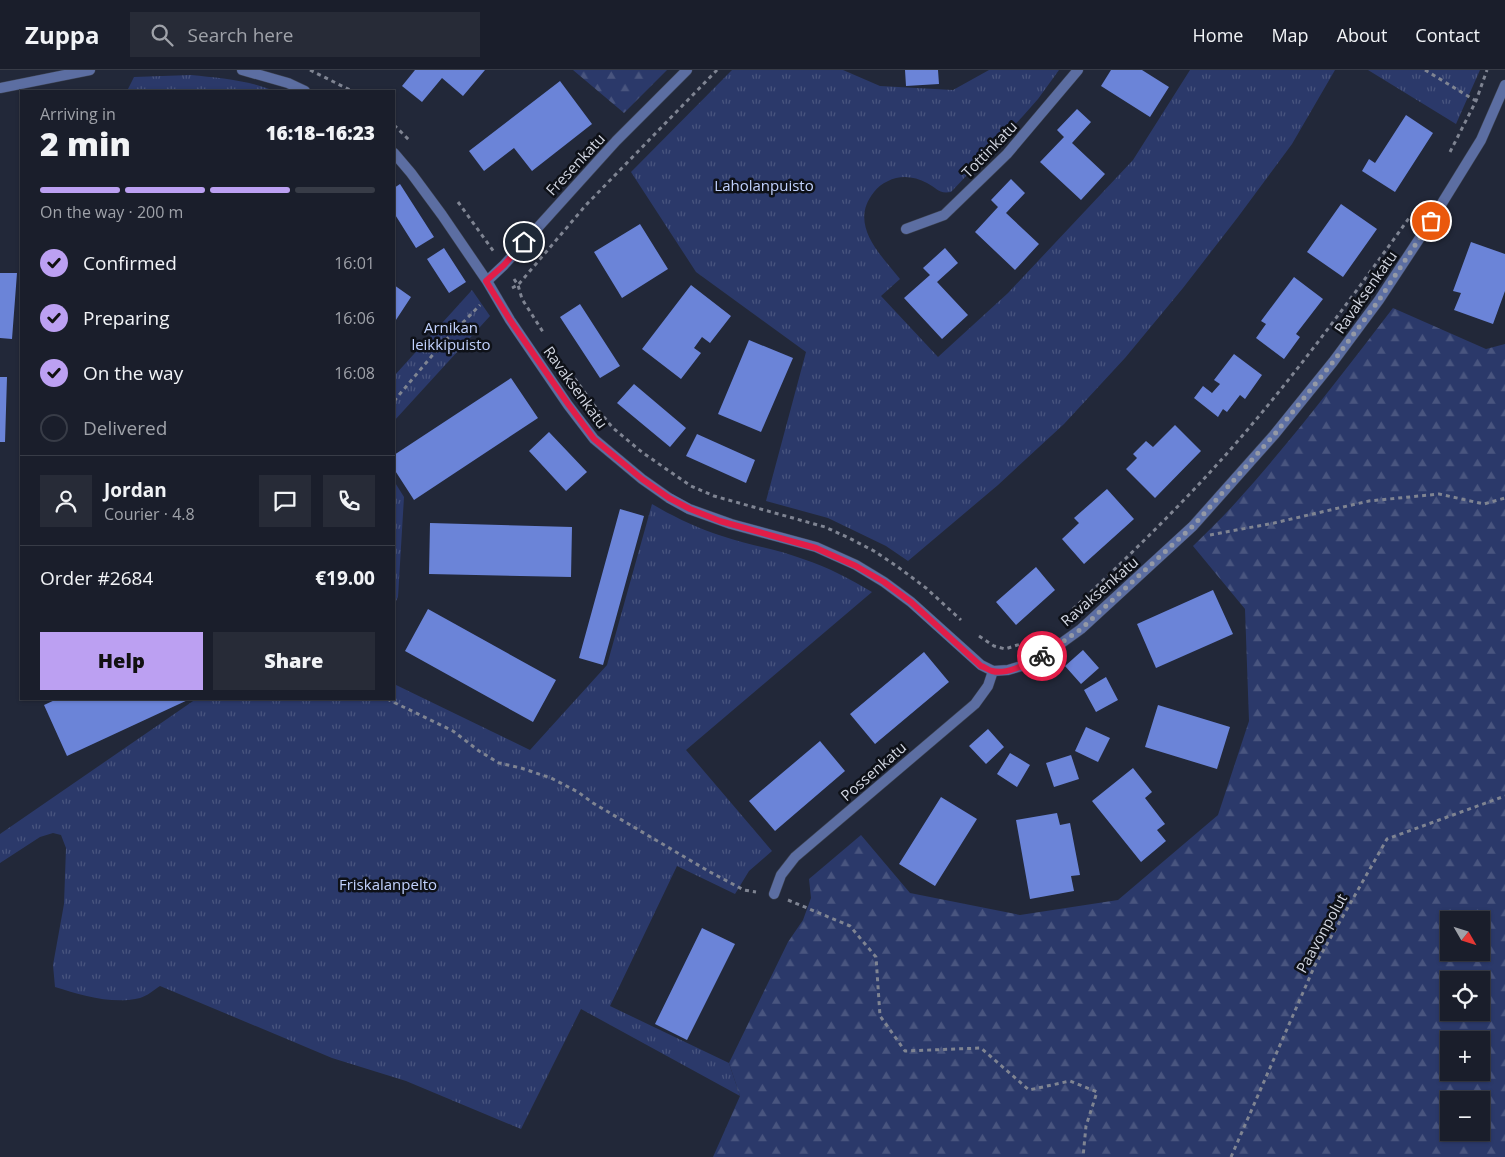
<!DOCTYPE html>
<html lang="en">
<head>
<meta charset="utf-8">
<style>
	:root { --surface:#1a1e2b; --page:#272b37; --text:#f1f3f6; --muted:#9fa2a9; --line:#383c47; --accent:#bca0f2 }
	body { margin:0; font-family:"Open Sans",sans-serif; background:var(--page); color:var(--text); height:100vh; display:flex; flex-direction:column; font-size:19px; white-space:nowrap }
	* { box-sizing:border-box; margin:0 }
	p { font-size:16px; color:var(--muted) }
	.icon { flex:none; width:28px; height:28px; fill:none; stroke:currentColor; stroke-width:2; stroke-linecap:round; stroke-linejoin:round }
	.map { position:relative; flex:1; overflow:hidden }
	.details { position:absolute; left:20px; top:20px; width:375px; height:610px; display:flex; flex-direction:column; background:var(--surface); border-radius:0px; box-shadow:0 1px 4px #0004,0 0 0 1px var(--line) }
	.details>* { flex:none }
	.needle { width:32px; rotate:129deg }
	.controls { position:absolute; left:1440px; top:841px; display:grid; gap:10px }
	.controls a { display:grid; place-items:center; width:50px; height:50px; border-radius:0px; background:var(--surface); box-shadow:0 1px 4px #0004,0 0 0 1px var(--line); font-size:25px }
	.pin { position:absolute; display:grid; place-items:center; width:42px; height:42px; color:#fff; margin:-21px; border:2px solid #fff; border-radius:50%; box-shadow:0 1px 5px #0007 }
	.courier { position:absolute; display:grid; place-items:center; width:50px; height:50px; margin:-25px; border:4px solid #e11d48; border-radius:50%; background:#fff; color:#222; box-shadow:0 1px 6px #0007 }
	.summary em { font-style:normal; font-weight:800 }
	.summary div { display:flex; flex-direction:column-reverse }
	.summary { display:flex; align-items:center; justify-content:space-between; height:85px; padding:0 20px }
	h1 { font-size:32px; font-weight:800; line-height:38px }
	.bar { display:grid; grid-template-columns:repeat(4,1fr); gap:8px 5px; align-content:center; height:60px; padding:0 20px }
	.bar i { height:6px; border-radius:4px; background:var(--line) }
	.bar .on { background:var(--accent) }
	.bar p { grid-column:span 4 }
	.line { display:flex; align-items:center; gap:12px; padding:0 20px; border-top:1px solid var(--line) }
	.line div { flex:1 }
	.round { display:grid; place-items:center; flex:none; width:52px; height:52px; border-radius:0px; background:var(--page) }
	ol { padding:0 20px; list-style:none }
	li { display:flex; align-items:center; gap:15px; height:55px }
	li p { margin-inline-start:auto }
	li .icon { padding:5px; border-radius:50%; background:var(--accent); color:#111; stroke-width:4 }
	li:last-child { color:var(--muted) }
	li i { width:28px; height:28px; border:2px solid var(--line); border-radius:50% }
	.button { display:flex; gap:10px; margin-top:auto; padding:10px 20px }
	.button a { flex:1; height:58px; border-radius:0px; background:var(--accent); color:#111; font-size:20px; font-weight:800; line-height:58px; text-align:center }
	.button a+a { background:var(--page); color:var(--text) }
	header { display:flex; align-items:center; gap:30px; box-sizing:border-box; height:70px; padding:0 25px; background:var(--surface); border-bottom:1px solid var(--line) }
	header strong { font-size:24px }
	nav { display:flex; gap:28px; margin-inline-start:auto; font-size:18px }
	.search { width:350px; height:45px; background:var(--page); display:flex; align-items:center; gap:12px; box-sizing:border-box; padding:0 18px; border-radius:0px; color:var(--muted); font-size:19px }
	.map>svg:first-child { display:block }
</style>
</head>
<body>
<header>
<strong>Zuppa</strong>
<div class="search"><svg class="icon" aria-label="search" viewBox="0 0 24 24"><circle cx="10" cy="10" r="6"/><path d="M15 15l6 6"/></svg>Search here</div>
<nav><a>Home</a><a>Map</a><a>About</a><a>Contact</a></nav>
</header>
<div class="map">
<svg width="1505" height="1087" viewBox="0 0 1505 1087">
	<defs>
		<pattern id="grass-tufts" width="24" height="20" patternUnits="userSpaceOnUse" patternTransform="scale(1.25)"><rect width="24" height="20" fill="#2b396a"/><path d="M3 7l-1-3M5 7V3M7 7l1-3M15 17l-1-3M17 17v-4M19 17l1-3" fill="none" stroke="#49557f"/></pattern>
		<pattern id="forest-firs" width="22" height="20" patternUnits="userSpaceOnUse" patternTransform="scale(1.25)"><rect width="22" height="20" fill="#2b396a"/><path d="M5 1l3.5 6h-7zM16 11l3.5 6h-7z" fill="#49557f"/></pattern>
	</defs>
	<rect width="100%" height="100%" fill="#222839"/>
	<path fill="url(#grass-tufts)" d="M732,0h111l37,16 73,4 36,-20h70l-21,29 -15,17 -72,76c-13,2 -14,-4 -24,-9 -7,-4 -15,-6 -22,-6 -12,0 -24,6 -31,15 -26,32 6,62 26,87l-19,17 57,61 70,-64 125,-133 57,-90h145l-43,74 -54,73 -55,71 -58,70 -61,66 -66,61 -90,76 -22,-15 -58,-28 -62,-17 40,-149 -110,-80 -65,-100z
		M1368,0h112l-24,54z
		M191,5c28,3 57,5 83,16h-147l7,-14z
		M472,220l18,26 -96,105v-45z
		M394,411l10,16 -6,100 -4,8z
		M652,434c22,13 45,24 70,32 26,9 54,13 81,23 25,8 47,20 69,33l-186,158 86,101 -23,20 -14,23 -58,-28 -67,140 119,57 11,33 -159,-87 -60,120 -115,-48 -74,-23 -172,-72c-6,4 -13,10 -20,12 -27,7 -59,-3 -85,-11l-2,-22 11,-61 2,-56 -5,-13 -8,-2 -13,4 -40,26v-29l196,-135h198v-15l136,66 77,-85z"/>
	<path fill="url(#forest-firs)" fill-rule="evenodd" d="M573,0h94l-43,43z
		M1393,238l93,41 19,-5v813h-792l27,-61 -11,-33 59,-121 15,-22 8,-22 -2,-19 52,-44 49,58 110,22 98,-15 100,-85 31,-94 -4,-112 -52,-63c15,-15 31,-30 45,-46 55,-61 105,-127 155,-192zM1449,850h32v32h-32zM1449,910h32v32h-32zM1449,970h32v32h-32zM1449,1030h32v32h-32z"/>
	<path fill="#6b84d8" d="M415,0h70l-22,26 -21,-18 -20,24 -20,-16z
		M905,0h33l1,14 -33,2z
		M1111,0h31l27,17 -19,30 -49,-31z
		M560,11l32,43 -60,47 -18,-23 -30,23 -15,-20z
		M1077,39l14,13 -19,21 33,31 -24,26 -41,-38 24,-25 -7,-7z
		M1406,45l27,18 -38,59 -33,-21 7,-12 6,4z
		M1011,109l14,14 -19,20 33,31 -24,26 -40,-38 23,-25 -7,-7z
		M400,114l34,53 -18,11 -22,-35v-25z
		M1341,134l36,25 -34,48 -36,-25z
		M640,154l28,45 -46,29 -28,-46z
		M1471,172l34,12v37l-12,33 -39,-14 7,-17 -8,-2z
		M444,178l22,34 -17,11 -22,-34z
		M945,178l13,15 -21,19 31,33 -26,24 -38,-41 26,-23 -7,-7z
		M0,203h17l-5,66 -12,-1z
		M1294,207l29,22 -27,35 4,3 -16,22 -28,-21 10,-14 -5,-3z
		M394,215l17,12 -17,26z
		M691,215l40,31 -21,27 -8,-6 -8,11 7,5 -20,26 -39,-30z
		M580,234l40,62 -20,12 -40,-61z
		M749,270l44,18 -32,74 -43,-18z
		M1234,284l28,21 -17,24 -5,-4 -13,17 -4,-3 -5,8 -24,-19 9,-12 9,7 8,-9 -6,-4z
		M0,307h7l-2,65h-5z
		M511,308l27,40 -124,82 -20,-31v-14z
		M634,314l52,44 -16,19 -53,-44z
		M1175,355l26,26 -46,47 -29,-29 11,-11 -4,-4 13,-13 7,6z
		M549,362l38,40 -21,19 -37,-40z
		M697,364l58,26 -9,23 -60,-27z
		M1107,419l27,30 -50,45 -22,-25 17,-16 -5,-5z
		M620,439l24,7 -41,149 -24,-7z
		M430,453l142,4 -1,50 -142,-3z
		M1036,497l19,23 -39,35 -20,-23z
		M1213,520l20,44 -77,34 -19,-44z
		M428,539l128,71 -23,42 -128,-71z
		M1083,580l16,18 -18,16 -16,-18z
		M924,582l25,30 -74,62 -25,-30z
		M1106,607l12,23 -22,12 -12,-22z
		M57,629h133l-123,57 -23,-51z
		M1158,635l72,22 -13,42 -72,-22z
		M1086,657l24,11 -12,24 -23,-11z
		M988,659l16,18 -18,17 -17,-18z
		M820,671l25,30 -70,60 -26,-30z
		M1010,683l20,12 -13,22 -20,-13z
		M1071,685l8,24 -25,8 -8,-24z
		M1133,698l19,24 -7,6 20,26 -8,6 9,11 -25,21 -49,-61z
		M941,727l36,22 -42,67 -36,-22z
		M1057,743l3,12 10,-2 10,52 -9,1 3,15 -44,8 -14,-79z
		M702,858l33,16 -48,96 -32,-16z"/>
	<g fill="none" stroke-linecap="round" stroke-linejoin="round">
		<defs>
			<path id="street" d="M242,0l46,13 17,8
				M0,18l90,-18
				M394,83l17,20 31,42 45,66 23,39 58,85 26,34 48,40 27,19 20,11 42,15 85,23 40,18 28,17 27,20 70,63 12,6 15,-1 17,-5 20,-10 36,-26 112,-103 81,-91 59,-73 46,-62 52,-79 50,-81 24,-55
				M906,159l38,-14 63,-61 71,-84
				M487,211l17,-16 112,-124 71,-71
				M774,824l7,-19 14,-18 180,-153 13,-18 5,-15"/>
		</defs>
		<use href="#street" stroke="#3e4454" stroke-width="11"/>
		<path stroke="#7f8492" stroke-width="3" stroke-dasharray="4 4" stroke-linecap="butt" d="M310,0l42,21
			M1425,0l51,31
			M394,55l15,15
			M1450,82l26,-51 11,-31
			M458,132l36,50
			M514,209l4,6 4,14 21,33
			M512,218l6,-3 68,-80 131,-135
			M570,302l23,32 20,24 30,25 48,33 23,10 111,31 24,11 25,13 24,16 28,21 35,32
			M394,331l47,-56 39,-40
			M1210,465l64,-12 95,-22 70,-7 45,10 21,-6
			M1073,539c59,-56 117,-112 170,-174 59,-69 113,-143 166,-217
			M979,566l15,10 11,3 25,-8
			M387,629l66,32 26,20 20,12 22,5 30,10 27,14 15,11 117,69 34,18 12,2
			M788,830l62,26 26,31 4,59 25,35 76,-3 48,42 41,-9 27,11 -11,34 -3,31
			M1231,1087l84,-192 72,-126 118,-43"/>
		<use href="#street" stroke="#5c6ea2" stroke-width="10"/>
	</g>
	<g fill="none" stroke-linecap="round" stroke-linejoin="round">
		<path stroke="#9499a6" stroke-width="5" stroke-dasharray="0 9" d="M1042,586l39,-27 112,-103 81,-91 59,-73 46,-62 52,-79"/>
		<path stroke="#e11d48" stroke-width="6" d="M524,172l-20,23 -18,16 24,39 58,84 26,35 48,40 27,19 21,11 30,12 96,27 40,18 28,16 27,20 70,64c4,1 7,4 11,5 16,4 36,-8 50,-15"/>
	</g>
	<g text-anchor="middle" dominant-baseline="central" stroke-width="5" stroke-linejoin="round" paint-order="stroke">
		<g font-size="15" fill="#d2d6e1" stroke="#0e1118">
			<text transform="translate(989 79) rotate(-46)">Tottinkatu</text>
			<text transform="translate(575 94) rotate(-47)">Fresenkatu</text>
			<text transform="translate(1365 222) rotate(-55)">Ravaksenkatu</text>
			<text transform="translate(576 317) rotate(54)">Ravaksenkatu</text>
			<text transform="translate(1099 521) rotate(-41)">Ravaksenkatu</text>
			<text transform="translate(873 701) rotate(-41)">Possenkatu</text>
			<text transform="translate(1321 863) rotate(-61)">Paavonpolut</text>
		</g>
		<g font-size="15" fill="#c2d2fe" stroke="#0e1118">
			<text x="764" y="115">Laholanpuisto</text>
			<text x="451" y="257">Arnikan<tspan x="451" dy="17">leikkipuisto</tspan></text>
			<text x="388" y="814">Friskalanpelto</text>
		</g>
	</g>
</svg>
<div class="controls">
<a><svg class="needle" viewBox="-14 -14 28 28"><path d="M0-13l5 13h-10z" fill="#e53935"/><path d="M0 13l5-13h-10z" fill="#9fa2a9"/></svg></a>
<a><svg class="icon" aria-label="locate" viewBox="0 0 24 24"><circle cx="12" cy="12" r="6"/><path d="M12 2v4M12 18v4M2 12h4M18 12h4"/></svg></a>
<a>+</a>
<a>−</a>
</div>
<div class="pin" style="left:1431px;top:151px;background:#ea580c"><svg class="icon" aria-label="bag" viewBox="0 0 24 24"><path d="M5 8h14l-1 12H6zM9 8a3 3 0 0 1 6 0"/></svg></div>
<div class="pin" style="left:524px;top:172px;background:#1f2937"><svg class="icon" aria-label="home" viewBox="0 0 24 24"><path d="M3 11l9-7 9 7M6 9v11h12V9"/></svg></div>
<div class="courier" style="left:1042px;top:586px"><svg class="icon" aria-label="bike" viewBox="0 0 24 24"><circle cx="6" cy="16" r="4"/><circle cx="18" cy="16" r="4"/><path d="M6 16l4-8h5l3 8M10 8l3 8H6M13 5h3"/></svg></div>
<section class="details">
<div class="summary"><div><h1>2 min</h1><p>Arriving in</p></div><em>16:18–16:23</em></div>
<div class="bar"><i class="on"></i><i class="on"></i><i class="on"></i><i></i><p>On the way · 200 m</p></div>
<ol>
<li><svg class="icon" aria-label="check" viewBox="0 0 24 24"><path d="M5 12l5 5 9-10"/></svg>Confirmed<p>16:01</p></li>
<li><svg class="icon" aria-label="check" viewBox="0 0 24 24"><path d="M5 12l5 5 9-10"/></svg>Preparing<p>16:06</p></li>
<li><svg class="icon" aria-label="check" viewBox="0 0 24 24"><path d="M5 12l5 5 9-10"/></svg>On the way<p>16:08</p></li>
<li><i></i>Delivered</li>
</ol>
<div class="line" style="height:90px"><a class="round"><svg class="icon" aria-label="person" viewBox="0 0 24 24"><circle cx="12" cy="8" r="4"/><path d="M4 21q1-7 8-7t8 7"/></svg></a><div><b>Jordan</b><p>Courier · 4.8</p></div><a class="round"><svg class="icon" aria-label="chat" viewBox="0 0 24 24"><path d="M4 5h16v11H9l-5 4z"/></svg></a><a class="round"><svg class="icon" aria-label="phone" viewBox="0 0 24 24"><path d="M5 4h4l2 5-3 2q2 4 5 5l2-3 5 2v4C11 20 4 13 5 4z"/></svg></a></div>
<div class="line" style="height:65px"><div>Order #2684</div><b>€19.00</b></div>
<div class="button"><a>Help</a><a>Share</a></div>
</section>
</div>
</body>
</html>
